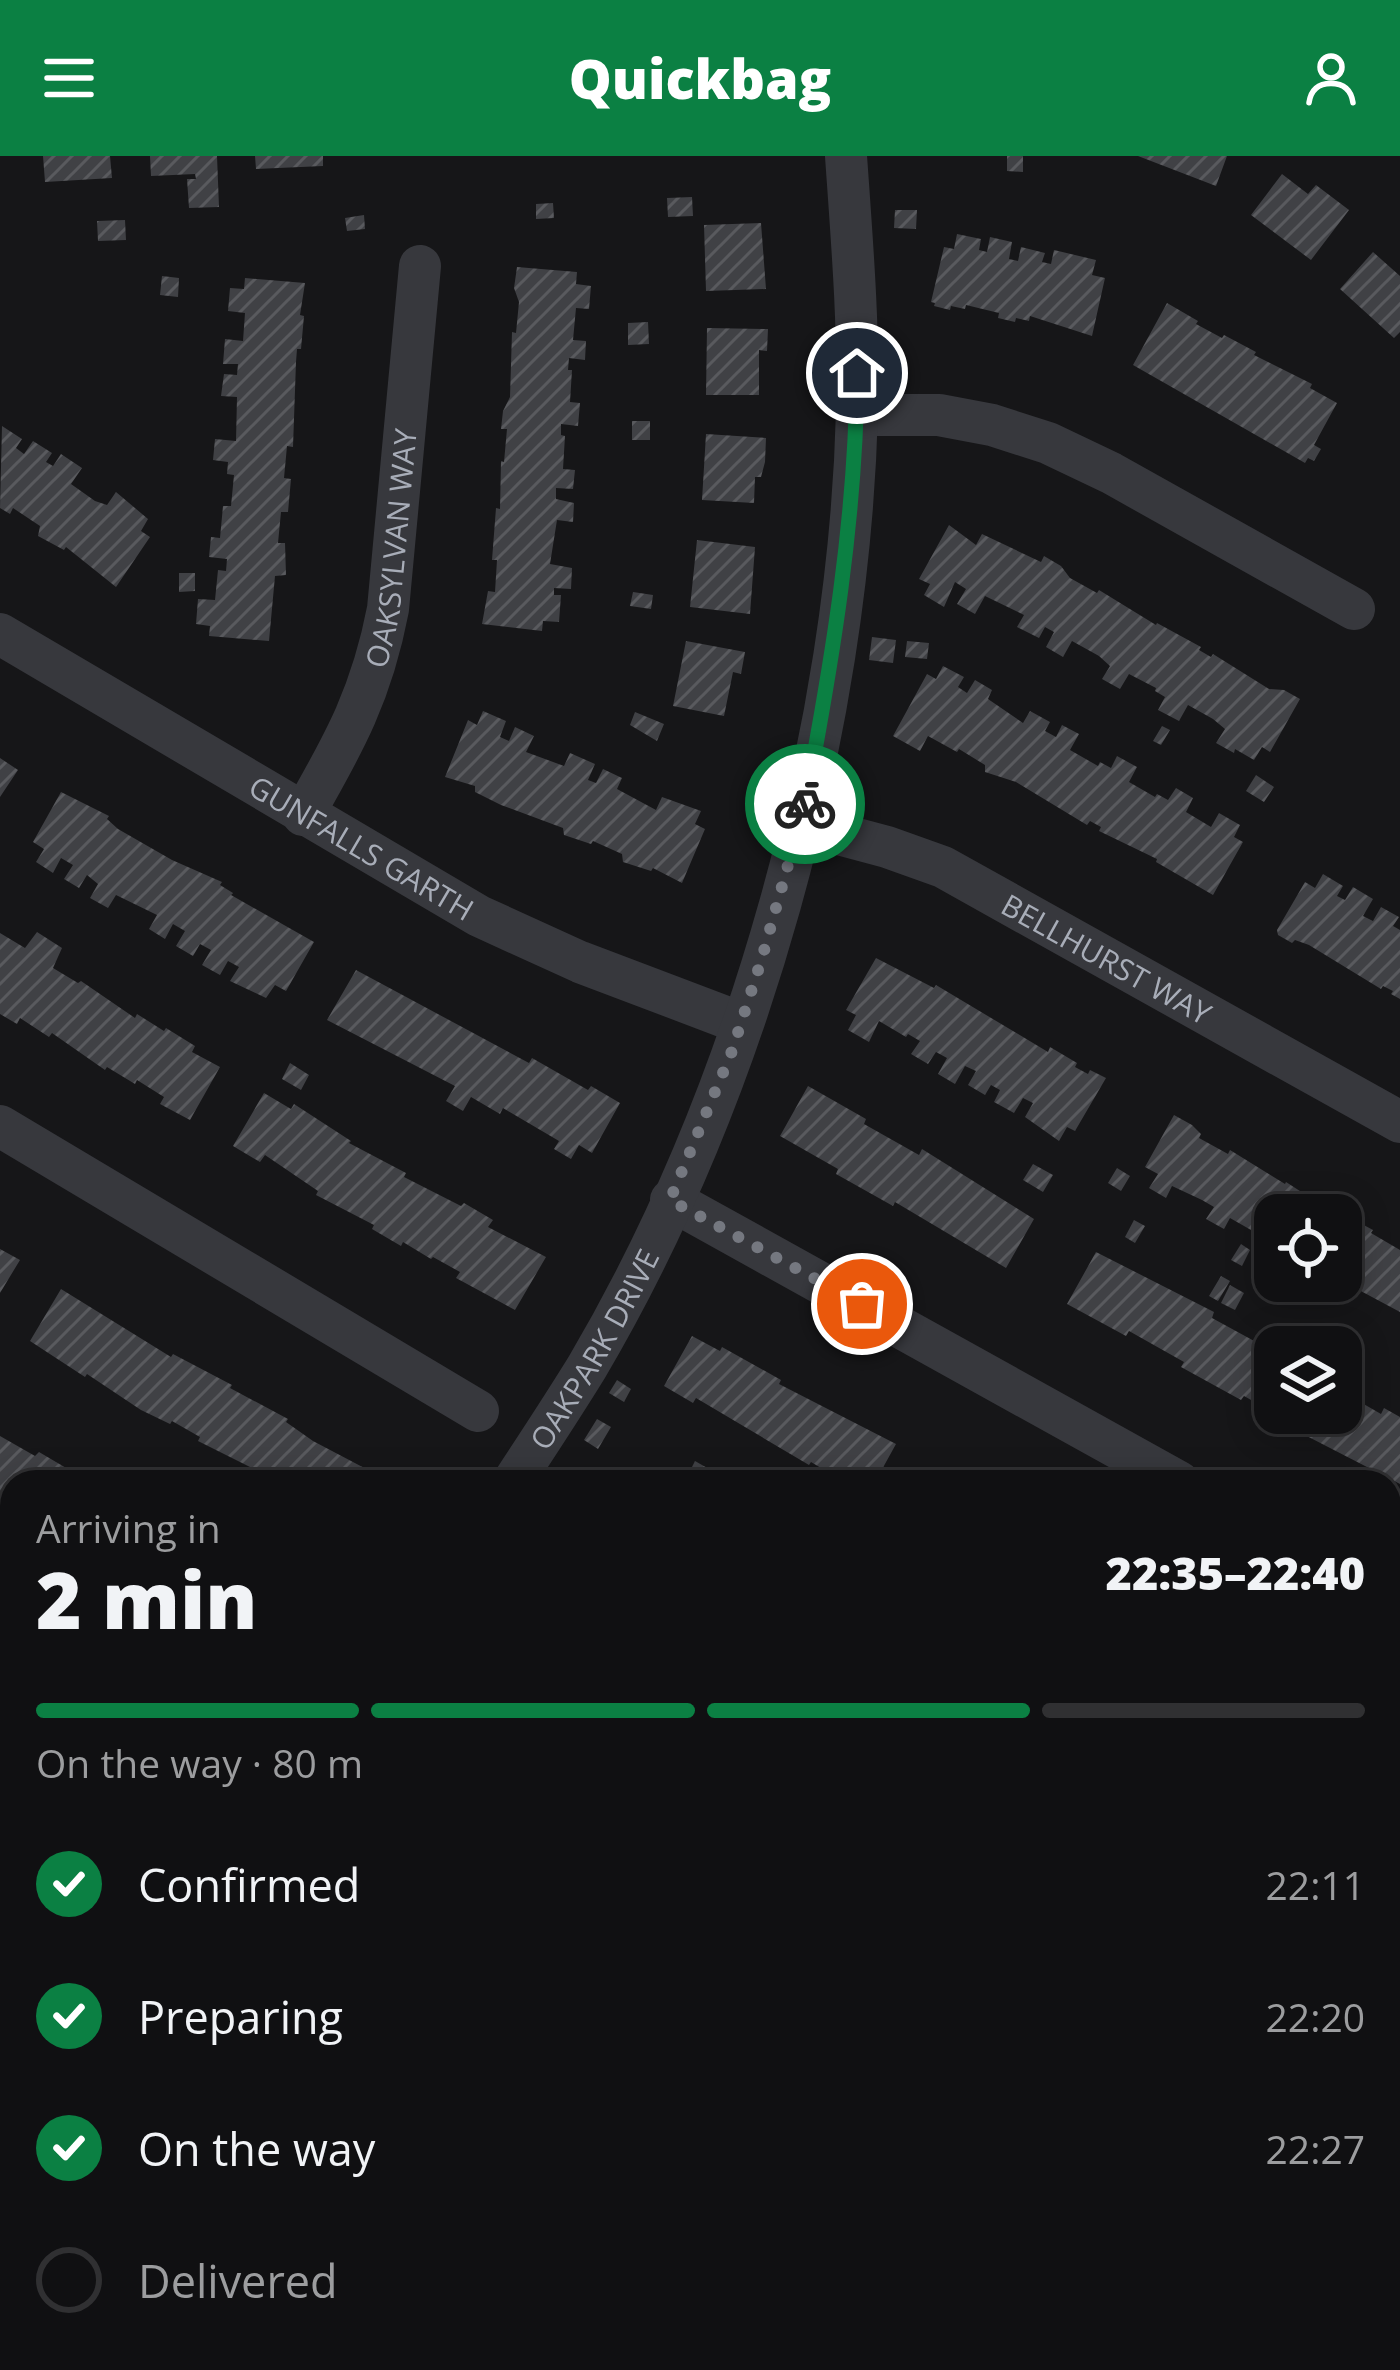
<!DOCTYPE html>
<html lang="en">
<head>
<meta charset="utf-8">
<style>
	:root { --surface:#101012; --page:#19191b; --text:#f1f3f6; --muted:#9c9d9f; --line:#303032; --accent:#0b8043 }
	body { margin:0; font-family:"Open Sans",sans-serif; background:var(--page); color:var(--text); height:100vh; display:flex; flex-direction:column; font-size:45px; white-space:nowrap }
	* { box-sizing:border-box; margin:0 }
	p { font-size:39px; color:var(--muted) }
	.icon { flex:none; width:66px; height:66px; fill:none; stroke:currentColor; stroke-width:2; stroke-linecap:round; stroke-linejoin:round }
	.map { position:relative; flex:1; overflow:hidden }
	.drawer { position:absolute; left:0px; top:1314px; width:1401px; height:900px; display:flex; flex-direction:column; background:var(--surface); border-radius:36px 36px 0 0; box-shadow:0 6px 30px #0003,0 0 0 3px var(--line) }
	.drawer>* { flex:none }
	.controls { position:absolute; left:1254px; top:1038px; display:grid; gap:24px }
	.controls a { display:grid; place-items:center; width:108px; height:108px; border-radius:24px; background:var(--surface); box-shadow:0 6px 30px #0003,0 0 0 3px var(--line); font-size:60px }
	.pin { position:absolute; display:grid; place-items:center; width:102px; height:102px; color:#fff; margin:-51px; border:6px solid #fff; border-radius:50%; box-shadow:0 3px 12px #0007 }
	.courier { position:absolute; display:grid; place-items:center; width:120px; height:120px; margin:-60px; border:9px solid #0b8043; border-radius:50%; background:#fff; color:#222; box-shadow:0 3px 15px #0007 }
	.head em { font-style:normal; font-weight:800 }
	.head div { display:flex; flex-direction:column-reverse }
	.head { display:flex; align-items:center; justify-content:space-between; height:204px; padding:0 36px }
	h1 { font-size:78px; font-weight:800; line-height:90px }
	.bar { display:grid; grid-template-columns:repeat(4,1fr); gap:18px 12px; align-content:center; height:144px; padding:0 36px }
	.bar i { height:15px; border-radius:9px; background:var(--line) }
	.bar .active { background:var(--accent) }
	.bar p { grid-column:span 4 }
	ol { padding:0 36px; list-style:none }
	li { display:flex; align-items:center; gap:36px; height:132px }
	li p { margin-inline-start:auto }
	li .icon { padding:12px; border-radius:50%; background:var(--accent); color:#fff; stroke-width:4 }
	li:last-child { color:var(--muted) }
	li i { width:66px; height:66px; border:6px solid var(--line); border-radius:50% }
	header { display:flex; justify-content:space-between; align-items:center; height:156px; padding:0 36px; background:var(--accent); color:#fff; font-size:54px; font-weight:800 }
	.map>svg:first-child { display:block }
</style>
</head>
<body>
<header><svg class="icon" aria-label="menu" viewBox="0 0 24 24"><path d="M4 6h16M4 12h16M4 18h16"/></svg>Quickbag<svg class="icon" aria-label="person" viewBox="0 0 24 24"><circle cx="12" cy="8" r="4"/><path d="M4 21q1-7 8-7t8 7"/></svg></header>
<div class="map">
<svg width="1400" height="2214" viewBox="0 0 1400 2214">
	<defs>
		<pattern id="building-hatch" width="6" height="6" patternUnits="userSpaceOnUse" patternTransform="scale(3)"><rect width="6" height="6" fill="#404145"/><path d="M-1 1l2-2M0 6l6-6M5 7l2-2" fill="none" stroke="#595a5e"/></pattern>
	</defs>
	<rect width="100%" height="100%" fill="#161618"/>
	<path fill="url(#building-hatch)" d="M43,0h67l2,22 -67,4z
		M150,0h67l2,51 -30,1 -2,-29h9l-1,-5 -44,2z
		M255,0h68v10l-67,3z
		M1007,0h16v16l-16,-1z
		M1138,0h89l-11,30z
		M1282,18l26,20 8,-9 33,25 -38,50 -60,-45z
		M692,41l1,19 -25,1 -1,-19z
		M553,47l1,15 -18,1v-15z
		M895,54h22l-1,19 -22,-1z
		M364,59l1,14 -18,2 -2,-13z
		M125,64l1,20 -28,1 -1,-20z
		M761,67l5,66 -60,2 -2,-66z
		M957,78l24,5 -2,11 8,2 3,-15 22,5 -3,17 9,2 3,-14 24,6 -3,9 9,2 3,-14 42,10 -4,15 13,3 -13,58 -62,-20 -1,5 -13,-3 -1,4 -17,-4 1,-5 -33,-8 -1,4 -14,-3 -1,4 -16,-4 1,-3 -4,-1 13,-55 10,2z
		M1373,96l27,24v56l-6,6 -54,-49z
		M517,111l60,5 -1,12 15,2 -2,23 -13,-1 -3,32 13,1 -1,19 -16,-2 -1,12h4l-2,32 10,1 -2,23 -17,-2v11l4,1 -2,33 12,1 -2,19 -17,-1v11l18,4 -1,19 -16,-2 -7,44 22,4 -1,21 -17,-1v7h7l-2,27 -16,-1 -1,10 -60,-7 6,-33 7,1 2,-32h-5l4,-52 4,1 1,-48 3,1 3,-33h-6l2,-18 7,-14 2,-65 4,1 3,-31 -5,-14z
		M162,120l17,2 -1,19 -18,-2z
		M245,122l60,5 -5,32 4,1 -3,33h-4l-1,13 -3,85 -6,-1 -3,32 7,1 -3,33h-7l-3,31h7l1,32 -11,1 -6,65 -60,-5 1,-10 -14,-2 2,-25 17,1 3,-30 8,1 1,-12 -18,-2 2,-20 9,1 3,-32h8l3,-31 -7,-1 1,-12 -15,-2 2,-21 21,2 1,-44 -16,-1 3,-22 13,1 1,-11h-15l2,-25 18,2 2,-28 -17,-2 2,-23 14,1z
		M1167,147l31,18 -2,3 26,14 2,-3 32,17 -2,3 58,29 -2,4 27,15 -23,42 7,4 -7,12 -6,-3 -3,5 -172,-98z
		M648,166l1,22 -21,1v-22z
		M707,172l61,1 -1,22 -8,-1v45h-53z
		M632,265h18v19h-18z
		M2,270l20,13 -6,9 8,6 9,-13 19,12 -6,9 7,4 8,-12 21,14 -11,16 24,17 12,4 9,-13 32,27 -7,12 9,6 -34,50 -50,-40 -2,3 -26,-14 2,-10 -27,-18 -3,6 -10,-6z
		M706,278l60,4 -1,24 -4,15h-6l-1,26 -52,-3z
		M949,369l27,20 6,-11 59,28 3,-6 17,10 9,12 27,15 2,-3 57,35 1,-2 44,24 -2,3 12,7 2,-3 56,35 15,1 16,9 -30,53 -8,-5 -8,13 -19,-11 -1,4 -18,-10 9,-14 -12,-10 -25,-14 -9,16 -21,-11 7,-13 -10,-6 1,-3 -27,-14 -9,15 -18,-10 8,-13 -11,-10 -27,-15 -9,16 -17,-10 8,-15 -9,-5 -6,11 -22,-11 7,-12 -39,-19 -10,18 -18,-10 9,-15 -11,-7 -11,25 -20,-12 6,-11 -11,-5z
		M697,384l58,7 -5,67 -60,-7z
		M179,417h16v18l-16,1z
		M633,436l20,3 -2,14 -21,-3z
		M872,481l24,3 -3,23 -24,-3z
		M686,485l59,11 -4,22 -8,-2 -9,44 -51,-10z
		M907,485l22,2 -2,16 -22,-2z
		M943,510l21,11 -6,10 9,6 8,-13 17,10 -4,9 35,24 7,-12 20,11 -5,9 11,6 6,-12 17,9 -9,16 28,16 2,-4 11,6 6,-12 20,11 -8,15 26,15 2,-3 11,6 8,-12 17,10 -7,14 25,15 8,-14 21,12 -6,12 9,5 -30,53 -57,-33 1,-3 -58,-28 2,-4 -11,-6 -3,4 -71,-43 -31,-10v-7l-26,-16 -2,3 -29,-16 -8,15 -27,-15 34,-62 9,5z
		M483,555l23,10 -6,16 9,4 6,-14 19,9 -8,16 38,14 6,-13 25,11 -7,16 8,3 7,-14 19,9 -5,11 39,21 6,-13 39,14 -6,13 10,5 -23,54 -29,-15 -2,3 -28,-9 -1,-8 -29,-13 -2,3 -27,-9 -1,-7 -62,-23 -26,-13v-6l-30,-9 23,-57 9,5z
		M635,556l29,12 -7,17 -27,-16z
		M1162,570l8,4 -9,15 -8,-4z
		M0,602l18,12 -18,27z
		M1256,619l18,12 -10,15 -18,-11z
		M61,636l48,24 -2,3 11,10 54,31 50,22 -2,3 13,8 -2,2 83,47 -28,49 -11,-6 -9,13 -36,-17 9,-14 -11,-6 -8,14 -18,-10 9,-15 -11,-6 -7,12 -17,-10 9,-15 -12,-7 -8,15 -16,-10 8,-14 -41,-20 -8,13 -18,-10 8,-14 -11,-9 -8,13 -15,-9 9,-14 -12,-7 -8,15 -17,-11 8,-13 -11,-7z
		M1323,718l20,12 -6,10 8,4 8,-13 20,12 -10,17 10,5 8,-14 18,10 -6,9 7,4v69l-9,-5 2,-3 -10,-5 -2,3 -72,-44 -14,-5 -3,3 -14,-8 -1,-5 28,-48 10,6z
		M37,776l25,16 -9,20 25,15 3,-2 54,37 2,-4 27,17 2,-3 29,18 -3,6 28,15 -30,53 -30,-16 4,-7 -27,-17 -2,4 -28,-17 -2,3 -53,-37 -3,4 -29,-19 -3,6 -17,-10v-81l25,15z
		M876,802l58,30 2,-3 112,67 2,-5 27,16 -2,4 13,7 2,-4 16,8 -31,53 -8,-4 -8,14 -34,-24 8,-14 -10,-5 -9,15 -20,-11 6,-12 -9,-5 -6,10 -17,-10 8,-14 -11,-5 -10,18 -17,-10 9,-16 -11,-6 -8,12 -17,-10 9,-13 -12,-7 -2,3 -27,-16 -10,21 -21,-12 8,-15 -10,-5z
		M356,814l173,93 3,-5 56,32 3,-4 29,17 -28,50 -13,-8 -8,14 -17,-10 5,-8 -56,-33 -3,6 -29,-17 -8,14 -17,-10 9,-15 -128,-66z
		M290,907l19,12 -8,15 -19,-11z
		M808,930l58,33 -2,5 55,31 3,-6 112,70 -28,49 -111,-66 -2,4 -57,-32 2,-5 -58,-33z
		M264,937l27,16 3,-5 57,37 -2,2 57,30 -2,4 57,29 3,-3 29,17 -5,7 58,30 -31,53 -59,-32 4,-6 -27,-15 -2,2 -28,-17 -2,4 -29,-17 2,-4 -58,-30 2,-4 -53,-36 -5,7 -27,-16z
		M1174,959l18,10 9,9 -2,4 29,16 2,-4 55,34 1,-2 51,33h-62v43l-12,-7 7,-13 -10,-6 -2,2 -28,-16 -6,11 -18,-10 8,-12 -12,-7 -30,-14 -6,12 -17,-10 9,-14 -13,-7z
		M1033,1008l20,11 -10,17 -20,-12z
		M1117,1012l13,8 -9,15 -13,-8z
		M1344,1054l18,10 -2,3 13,7 -2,3 29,17v62l-56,-30 -6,11 -21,-12h25z
		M1134,1064l11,6 -10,17 -10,-6z
		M1241,1088l9,6 -8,16 -11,-6z
		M0,1093l20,11 -20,33z
		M1096,1096l118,60 -2,6 55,30 2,-4 6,3v66h66v-22l40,23 3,-6 16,9v67l-103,-53 2,-4 -55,-31 -3,4 -60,-33 3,-5 -55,-31 -3,5 -59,-32z
		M1221,1120l9,5 -12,20 -9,-5z
		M1230,1129l14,8 -9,17 -14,-7z
		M61,1133l110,68 2,-3 59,31 -2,3 58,31 -2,3 27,19 59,31 -2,3 11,7h-112l-15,-9 2,-3 -58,-29 2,-4 -28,-16 -2,3 -29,-14 -54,-36 -2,3 -55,-36z
		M692,1180l28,15 2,-4 59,33 -2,4 117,60 -21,38h-28l-11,-6 -3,6h-20l8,-14 -10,-6 -2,3 -113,-67 -3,5 -29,-17z
		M617,1224l14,9 -7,13 -15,-9z
		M597,1263l14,8 -13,22 -14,-9z
		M0,1280l35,20 4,-4 51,30h-78v24l-3,-2 -3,5 -6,-3z
		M695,1305l14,8 -4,7 -14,-7z
		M616,1314l22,12h-29z
		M4,1590l8,5v67l-12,-7v-63z
		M1389,1740l11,7v48l-8,14 -3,-2z
		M0,1767l12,7v72l-10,-6 3,-4 -5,-3z
		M1400,1895v36l-11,-18v-11z
		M0,2194l13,8 -8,12 -5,-3z
		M82,2202h98l19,12h-97z
		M582,2202h49l-8,12h-24z
		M689,2202h4l18,12h-30z
		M1049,2202h39l14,12h-64z"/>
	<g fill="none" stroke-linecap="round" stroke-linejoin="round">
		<g stroke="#37383d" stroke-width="42">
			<path d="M857,259h82l53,10 56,18 63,30 243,136"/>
			<path id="s1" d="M0,478l479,282 101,46 161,61"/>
			<path id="s2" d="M303,659c42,-73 69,-122 85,-206l32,-343"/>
			<path id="s3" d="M801,668l86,23 56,20 457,255"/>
			<path d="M0,970l478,285"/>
			<path d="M671,1044l508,282"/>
			<path id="s4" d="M513,1326c25,-38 50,-76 74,-115 162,-275 262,-637 270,-956 2,-85 -5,-170 -11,-255"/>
			<path d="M1389,1444l11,6"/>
			<path d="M0,1468l12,7"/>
			<path d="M0,1960l12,7"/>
			<path d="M0,2121l12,-17"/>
			<path d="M388,2202l19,12"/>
		</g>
		<path stroke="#37383d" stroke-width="54" d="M1389,2115l11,-8
			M1268,2214l12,-12"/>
	</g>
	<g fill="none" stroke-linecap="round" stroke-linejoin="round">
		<path stroke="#757880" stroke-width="12" stroke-dasharray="0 21.6" d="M805,648l-43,154 -30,93 -62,149 192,104"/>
		<path stroke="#0b8043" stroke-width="15" d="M805,648c27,-142 51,-285 52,-431"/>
	</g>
	<g text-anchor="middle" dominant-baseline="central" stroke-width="9" stroke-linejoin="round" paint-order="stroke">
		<g font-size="30" fill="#a8adb8" stroke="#111113">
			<text stroke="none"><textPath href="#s2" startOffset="285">OAKSYLVAN WAY</textPath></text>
			<text stroke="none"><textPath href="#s1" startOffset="420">GUNFALLS GARTH</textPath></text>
			<text stroke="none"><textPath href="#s3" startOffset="336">BELLHURST WAY</textPath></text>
			<text stroke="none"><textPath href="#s4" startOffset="156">OAKPARK DRIVE</textPath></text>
		</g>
	</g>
</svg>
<div class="controls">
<a><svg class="icon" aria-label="locate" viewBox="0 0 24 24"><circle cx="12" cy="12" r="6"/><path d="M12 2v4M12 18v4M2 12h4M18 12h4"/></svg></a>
<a><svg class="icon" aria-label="layers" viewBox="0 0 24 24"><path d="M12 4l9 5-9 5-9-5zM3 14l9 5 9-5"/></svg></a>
</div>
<div class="pin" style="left:862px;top:1148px;background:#ea580c"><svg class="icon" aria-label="bag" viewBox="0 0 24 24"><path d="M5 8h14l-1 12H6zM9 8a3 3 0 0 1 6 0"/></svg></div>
<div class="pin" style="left:857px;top:217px;background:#1f2937"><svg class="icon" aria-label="home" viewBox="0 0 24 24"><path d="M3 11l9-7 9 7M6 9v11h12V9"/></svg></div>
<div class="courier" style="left:805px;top:648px"><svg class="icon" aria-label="bike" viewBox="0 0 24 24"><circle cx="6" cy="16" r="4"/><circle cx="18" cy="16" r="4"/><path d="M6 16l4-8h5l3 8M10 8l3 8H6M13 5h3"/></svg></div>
<section class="drawer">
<div class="head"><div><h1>2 min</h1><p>Arriving in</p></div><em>22:35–22:40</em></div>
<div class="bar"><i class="active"></i><i class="active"></i><i class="active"></i><i></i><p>On the way · 80 m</p></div>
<ol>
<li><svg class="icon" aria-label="check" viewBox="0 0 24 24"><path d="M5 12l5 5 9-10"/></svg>Confirmed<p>22:11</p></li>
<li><svg class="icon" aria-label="check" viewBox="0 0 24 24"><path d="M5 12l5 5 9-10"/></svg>Preparing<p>22:20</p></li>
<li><svg class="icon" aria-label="check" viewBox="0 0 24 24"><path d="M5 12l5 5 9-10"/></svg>On the way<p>22:27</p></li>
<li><i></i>Delivered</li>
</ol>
</section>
</div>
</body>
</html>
